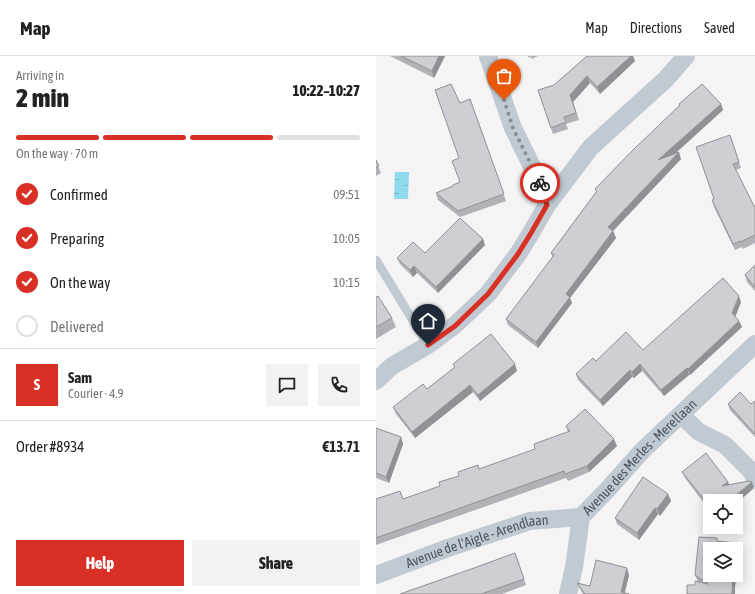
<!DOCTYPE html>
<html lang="en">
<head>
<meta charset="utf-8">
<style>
	:root { --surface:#fff; --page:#f2f2f2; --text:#222; --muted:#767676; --line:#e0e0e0; --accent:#d93025 }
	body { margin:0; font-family:"Asap Condensed",sans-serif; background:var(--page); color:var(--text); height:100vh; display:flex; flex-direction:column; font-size:15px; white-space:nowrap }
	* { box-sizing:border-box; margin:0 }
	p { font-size:13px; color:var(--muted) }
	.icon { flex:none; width:22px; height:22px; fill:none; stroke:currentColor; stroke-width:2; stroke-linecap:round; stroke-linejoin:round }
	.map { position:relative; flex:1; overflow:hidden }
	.details { display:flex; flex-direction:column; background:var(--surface); width:376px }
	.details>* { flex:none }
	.buttons { position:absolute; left:327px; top:438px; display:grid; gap:8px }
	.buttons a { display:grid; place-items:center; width:40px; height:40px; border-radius:0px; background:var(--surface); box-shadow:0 2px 10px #0003; font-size:20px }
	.pin { position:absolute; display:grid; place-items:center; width:34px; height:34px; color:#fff; margin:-41px -17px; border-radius:50% 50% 50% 0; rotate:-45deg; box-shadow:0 0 4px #0007 }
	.pin .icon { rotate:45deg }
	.courier { position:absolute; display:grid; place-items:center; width:40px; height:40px; margin:-20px; border:3px solid #d93025; border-radius:50%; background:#fff; color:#222; box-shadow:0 1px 5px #0007 }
	.summary em { font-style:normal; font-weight:800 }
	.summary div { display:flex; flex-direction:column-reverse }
	.summary { display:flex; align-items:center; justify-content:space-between; height:68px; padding:0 16px }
	h1 { font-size:26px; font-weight:800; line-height:30px }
	.bar { display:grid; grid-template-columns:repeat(4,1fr); gap:6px 4px; align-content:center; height:48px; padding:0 16px }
	.bar i { height:5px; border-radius:3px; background:var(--line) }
	.bar .current { background:var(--accent) }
	.bar p { grid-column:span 4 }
	.line { display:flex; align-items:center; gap:10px; padding:0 16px; border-top:1px solid var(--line) }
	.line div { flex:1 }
	.round { display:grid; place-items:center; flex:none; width:42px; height:42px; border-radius:0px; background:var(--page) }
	ol { padding:0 16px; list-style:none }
	li { display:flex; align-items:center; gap:12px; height:44px }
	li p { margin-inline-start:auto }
	li .icon { padding:4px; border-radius:50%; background:var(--accent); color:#fff; stroke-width:4 }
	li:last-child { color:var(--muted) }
	li i { width:22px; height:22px; border:2px solid var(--line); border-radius:50% }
	.button { display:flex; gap:8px; margin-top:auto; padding:8px 16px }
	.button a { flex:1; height:46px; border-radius:0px; background:var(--accent); color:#fff; font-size:16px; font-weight:800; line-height:46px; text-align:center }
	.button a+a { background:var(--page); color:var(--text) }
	header { display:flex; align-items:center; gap:24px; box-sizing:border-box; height:56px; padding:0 20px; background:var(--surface); border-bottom:1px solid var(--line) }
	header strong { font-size:19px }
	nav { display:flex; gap:22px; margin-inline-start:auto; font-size:14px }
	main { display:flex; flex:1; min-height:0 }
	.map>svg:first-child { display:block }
</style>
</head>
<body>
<header>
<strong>Map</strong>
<nav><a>Map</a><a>Directions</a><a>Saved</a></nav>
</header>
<main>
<section class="details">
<div class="summary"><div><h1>2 min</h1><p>Arriving in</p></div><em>10:22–10:27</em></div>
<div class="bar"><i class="current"></i><i class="current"></i><i class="current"></i><i></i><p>On the way · 70 m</p></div>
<ol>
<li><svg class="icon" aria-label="check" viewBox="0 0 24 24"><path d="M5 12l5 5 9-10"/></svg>Confirmed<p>09:51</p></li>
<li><svg class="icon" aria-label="check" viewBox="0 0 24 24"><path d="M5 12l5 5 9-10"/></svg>Preparing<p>10:05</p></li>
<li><svg class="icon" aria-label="check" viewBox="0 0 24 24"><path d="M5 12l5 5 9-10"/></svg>On the way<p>10:15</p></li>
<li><i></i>Delivered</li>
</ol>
<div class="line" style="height:72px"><b class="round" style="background:var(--accent);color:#fff">S</b><div><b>Sam</b><p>Courier · 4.9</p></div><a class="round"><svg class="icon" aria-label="chat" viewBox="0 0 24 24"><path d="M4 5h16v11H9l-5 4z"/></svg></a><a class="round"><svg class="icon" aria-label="phone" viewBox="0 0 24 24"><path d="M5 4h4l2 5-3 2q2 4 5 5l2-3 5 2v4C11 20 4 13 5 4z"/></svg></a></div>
<div class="line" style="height:52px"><div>Order #8934</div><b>€13.71</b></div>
<div class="button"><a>Help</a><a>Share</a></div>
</section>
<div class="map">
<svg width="379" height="538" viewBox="0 0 379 538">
	<defs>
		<pattern id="water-ripples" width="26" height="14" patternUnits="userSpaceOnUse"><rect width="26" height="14" fill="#90daee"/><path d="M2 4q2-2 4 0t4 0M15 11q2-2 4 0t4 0" fill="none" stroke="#78b4c4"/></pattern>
	</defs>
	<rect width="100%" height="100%" fill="#f5f3f3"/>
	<path fill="url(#water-ripples)" d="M19,116h14l-1,27h-14z"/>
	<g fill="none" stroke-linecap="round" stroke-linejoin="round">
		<path stroke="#c1cad2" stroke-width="9" d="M0,204l52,85"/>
		<g stroke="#c1cad2" stroke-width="18">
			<path d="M112,0l25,72 28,57 6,20"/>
			<path d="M0,325l16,-15 36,-21 27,-20 33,-31 30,-40 13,-21 16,-28 44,-58 75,-68 20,-23"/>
			<path d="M305,359l18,17 26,13 26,26 4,7"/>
			<path id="s1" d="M0,519l72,-27 82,-27 51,-4"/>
			<path id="s2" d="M192,538l6,-27 7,-50 28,-29 33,-37 113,-107"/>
		</g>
	</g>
	<path fill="#b0b2b7" d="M14,0h55l-11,22z
		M152,0h10l-6,3 -1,-2 -2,1z
		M211,0h46l2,5 -35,33 -10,-11 -17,19 6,18 -13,4 2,5 -15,5 -15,-44 16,-5z
		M94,43l36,102 -46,16 -22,-17 -2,-7 17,-7 7,-4 -1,-24 1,-55z
		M303,48h42l2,6 -48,44 6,5 -68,72 3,7 -46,60 2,5 -34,45 -30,-23 -2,-6 47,-61 -2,-5 45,-61 -1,-3 85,-84z
		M354,79l11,33 -5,2 19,38v35l-12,6 -1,-2 -7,3 -21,-43 -2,-7 2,-1z
		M0,104l5,13 -5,3z
		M107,183l2,6 -47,48 -21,-20 -4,4 -13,-13 -3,-6 28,-5z
		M379,209v26l-8,-9 -2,-7z
		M0,241l16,21 4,9 -20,12z
		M365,246l-6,15 7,10 -52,48h-1l-25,21 -22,-25 -8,7 -2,-1 -29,29 -25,-26 -2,-6 20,-13 47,-11z
		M77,308l64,7 -37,30 -7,-9 -58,46 -19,-24 -3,-7 34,-18 28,-22z
		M379,345v36l-25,-27 -2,-6h23z
		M190,370l51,20 -28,26 -21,9 -2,-3 -190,67v-46h27l37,-13 95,-37 33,-17z
		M0,372l25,9 2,7 -14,39 -13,-5z
		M306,416l46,10 1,3 25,3 -44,13v10l-25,-33z
		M292,438l3,7 -11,15 -2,-2 -19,26 -22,-16 -2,-6z
		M342,485l19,2 2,6 -4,38 -40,-2 3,-3 -3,-7z
		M139,497l11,32 -24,9h-102l74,-26z
		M253,519l-4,18 4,1h-46l-3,-5 -3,-6 13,3z"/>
	<path fill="#909195" d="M63,0h6l-11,22 -2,-7z
		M255,0h2l2,5 -35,33 -3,-7z
		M211,20l3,7 -17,19 6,18 -9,-25z
		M345,48l2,6 -62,56 -3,-6z
		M303,96l2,7 -68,72 3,7 -46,60 2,5 -34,45 -2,-6 72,-115z
		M107,183l2,6 -47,48 -2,-6z
		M38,210l3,7 -4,4 -3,-7z
		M363,240l2,6 -7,18 -2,-7z
		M363,265l3,6 -52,48 -2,-6z
		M139,308l2,7 -37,30 -2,-6z
		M264,308l2,7 -8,7 -2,-6z
		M311,312l2,7 -25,21 -3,-6z
		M254,314l2,7 -29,29 -3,-6z
		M94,329l3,7 -58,46 -3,-6z
		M25,381l2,7 -14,39 -3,-6z
		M238,383l3,7 -28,26 -2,-6z
		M352,426l2,6 -8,-2z
		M376,426l2,6 -18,16v-3h-7z
		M292,438l3,7 -11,15 -3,-7z
		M279,452l3,6 -19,26 -2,-7z
		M361,487l2,6 -4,38v7h-3l1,-19h3v-25z
		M251,512l2,7 -5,19 -3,-2z"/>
	<path fill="#cdcfd5" stroke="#909195" d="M25,0h38l-7,15z
		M211,0h44l-34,31 -10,-11 -17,19 6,18 -12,4 2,5 -15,6 -13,-38 16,-5z
		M75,28l9,19 10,-4 34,95 -46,17 -22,-18 17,-7v-1l7,-3 -8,-21 7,-3 -24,-68z
		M326,28l19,20 -63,56 21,-8 -71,75 5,4 -47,63 4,3 -34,45 -30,-23 48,-64 -3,-2 46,-62 -2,-2 38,-39 47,-45 -1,-1z
		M354,79l9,27 -6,2 22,44v27l-15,7v-1l-7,3 -21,-44 2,-1 -18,-52z
		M0,104l3,6 -3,2z
		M84,162l23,21 -47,48 -22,-21 -4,4 -13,-12 16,-16 12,11z
		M379,209v22l-10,-12z
		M347,222l16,18 -7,17 7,8 -51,48 -1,-1 -26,22 -21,-26 -8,8 -2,-2 -30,30 -24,-26 17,-16 3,3 30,-29 17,18z
		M2,240l14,22 -16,9v-30z
		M115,278l24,30 -37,31 -8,-10 -58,47 -19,-25 30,-23 4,5 28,-22 -2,-3z
		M364,336l11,12 4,-3v33l-27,-30z
		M209,353l29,30 -27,27 -22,8 -1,-3 -188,67v-39l24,-8 3,8 37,-13 -1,-4 20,-6 -1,-4 20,-7 1,4 56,-20 -1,-5 36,-13 -4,-5z
		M0,372l25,9 -15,40 -10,-4z
		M330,397l22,29 -6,4 27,-5 3,1 -23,19h-19v6l-28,-35z
		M267,421l25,17 -11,15 -2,-1 -18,25 -22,-15z
		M323,481l18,1v3l20,2 -1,7v-1h-26v26h23l-1,19h-45v-9h8v-4l13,3 -13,-9z
		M139,497l9,26 -43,15h-81l74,-26z
		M220,504l31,8 -6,24 8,2h-44l-8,-11 13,3z"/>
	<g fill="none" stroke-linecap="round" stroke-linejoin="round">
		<path stroke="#868d94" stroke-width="4" stroke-dasharray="0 7.2" d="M128,44l9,28 27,55"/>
		<path stroke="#d93025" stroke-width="5" d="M52,289l27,-19 33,-32 30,-40 13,-21 16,-28 -7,-22"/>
	</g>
	<g text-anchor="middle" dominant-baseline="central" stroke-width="4" stroke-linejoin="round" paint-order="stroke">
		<g font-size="14" fill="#4a5661" stroke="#fff">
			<text stroke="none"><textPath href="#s2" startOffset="162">Avenue des Merles - Merellaan</textPath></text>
			<text stroke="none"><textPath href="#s1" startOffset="107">Avenue de l'Aigle - Arendlaan</textPath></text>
		</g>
	</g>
</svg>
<div class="buttons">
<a><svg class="icon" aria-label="locate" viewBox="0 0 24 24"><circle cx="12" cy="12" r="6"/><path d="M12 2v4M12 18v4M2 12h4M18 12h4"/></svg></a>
<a><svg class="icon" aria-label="layers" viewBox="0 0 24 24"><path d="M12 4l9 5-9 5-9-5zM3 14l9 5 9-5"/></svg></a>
</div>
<div class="pin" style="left:128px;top:44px;background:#ea580c"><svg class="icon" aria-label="bag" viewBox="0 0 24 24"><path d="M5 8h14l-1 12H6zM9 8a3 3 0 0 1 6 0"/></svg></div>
<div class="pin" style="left:52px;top:289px;background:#1f2937"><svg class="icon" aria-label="home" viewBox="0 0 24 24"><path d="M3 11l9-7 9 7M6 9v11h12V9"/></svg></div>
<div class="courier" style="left:164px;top:127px"><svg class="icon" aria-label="bike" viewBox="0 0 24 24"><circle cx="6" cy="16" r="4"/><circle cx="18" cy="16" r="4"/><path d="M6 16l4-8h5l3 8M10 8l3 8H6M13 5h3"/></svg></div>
</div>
</main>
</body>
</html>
